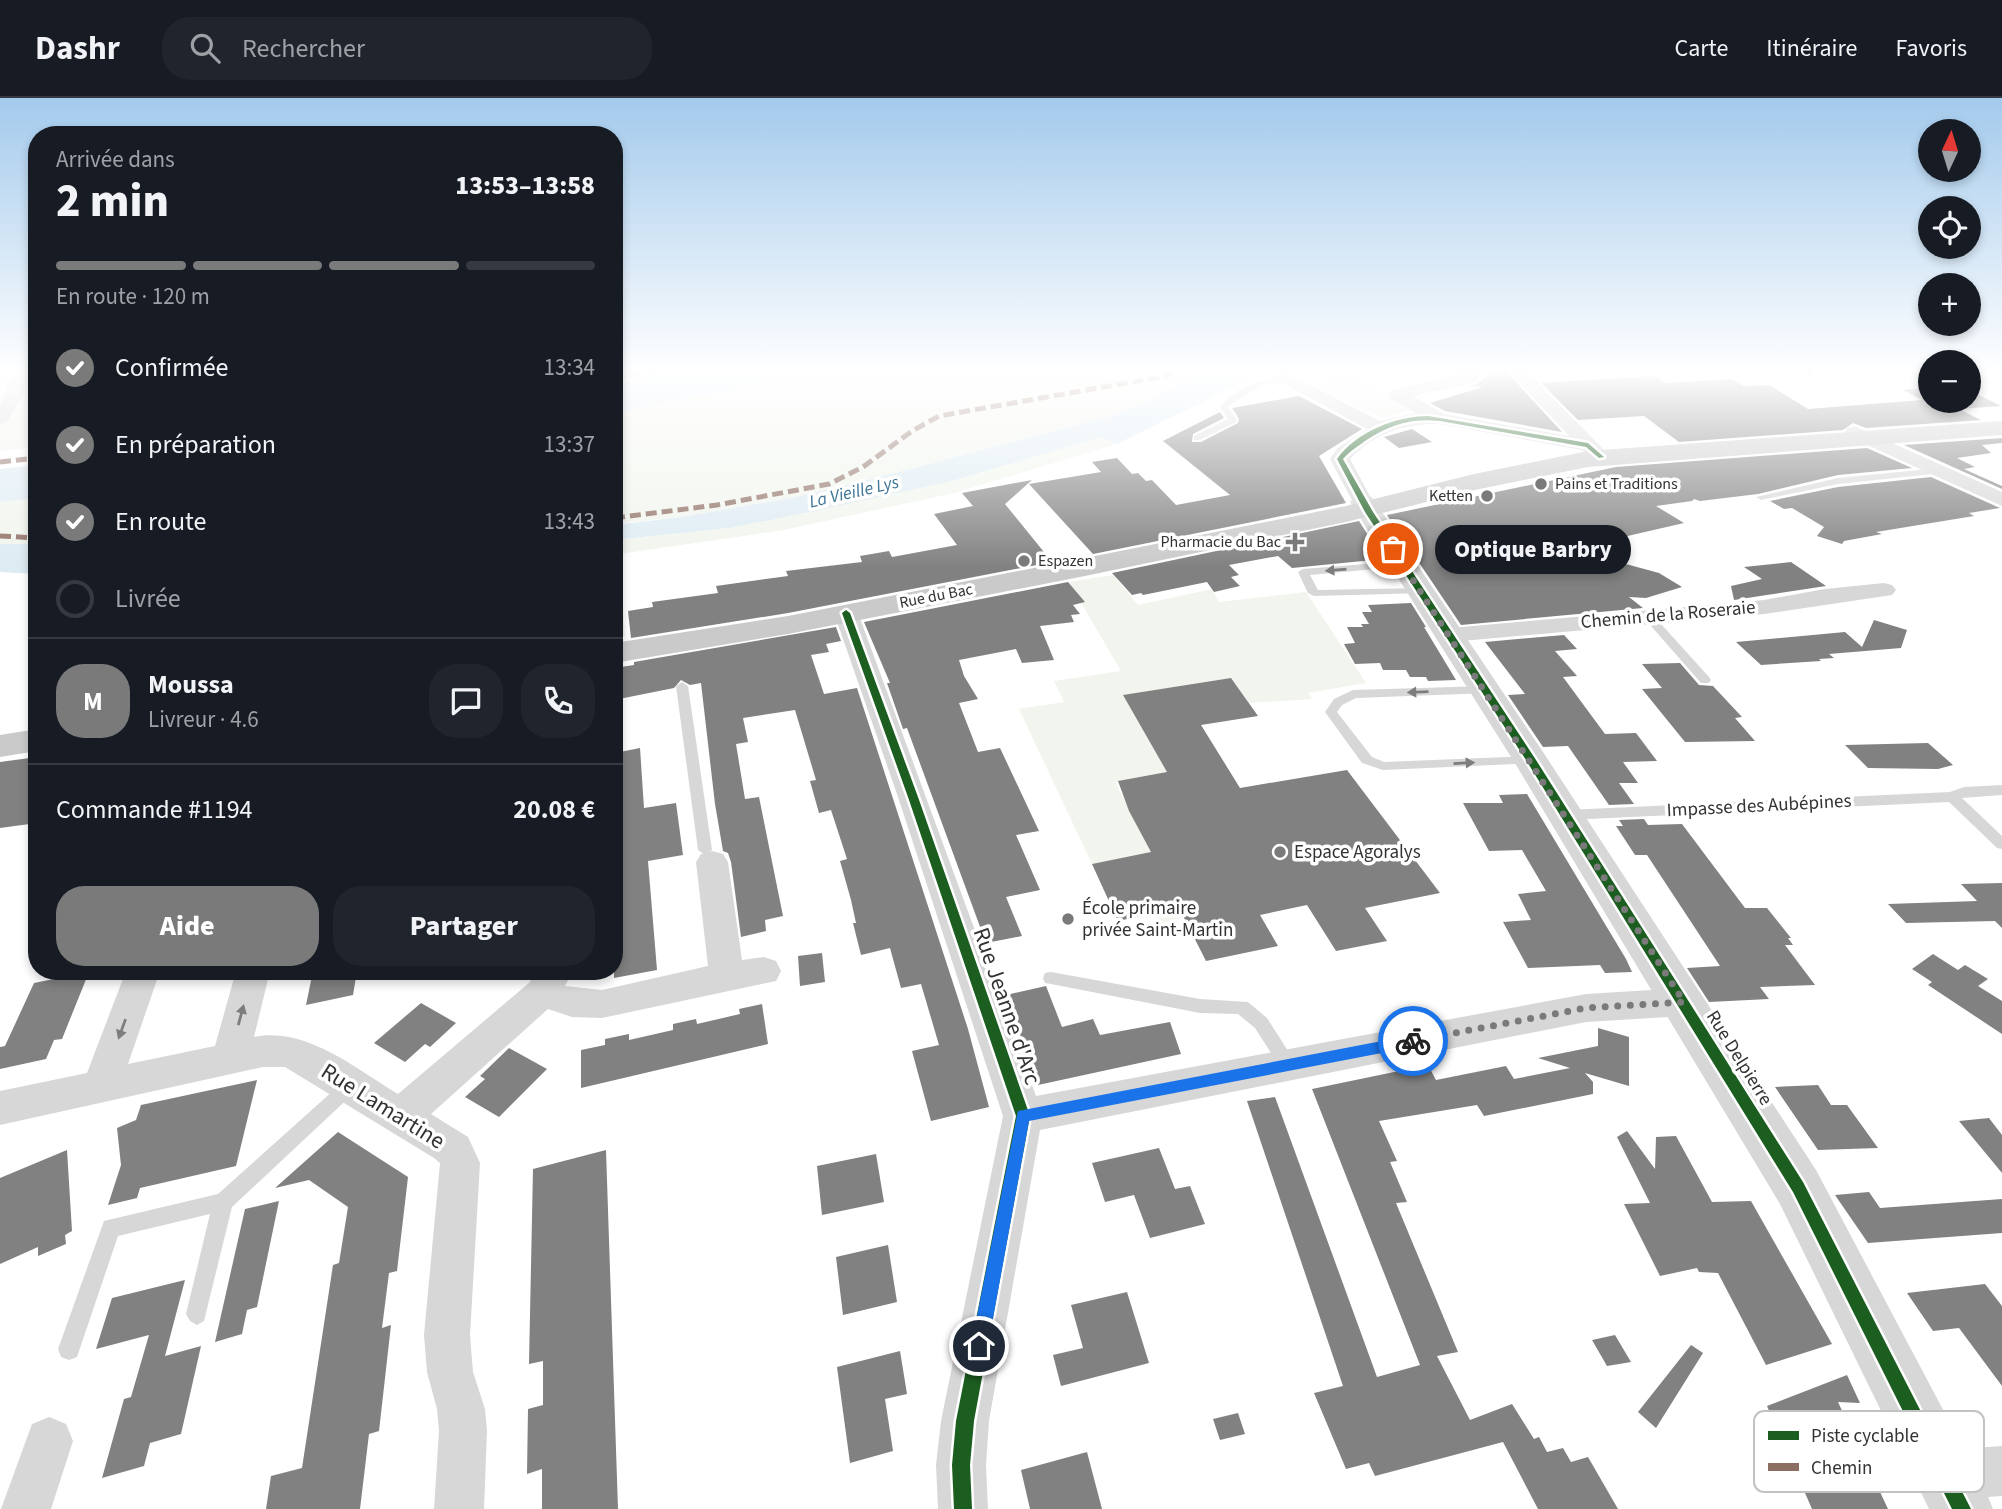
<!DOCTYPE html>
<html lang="fr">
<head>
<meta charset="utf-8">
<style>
	:root { --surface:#171b24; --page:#20242c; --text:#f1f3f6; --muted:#9ea1a6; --line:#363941; --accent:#7a7a7a }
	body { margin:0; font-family:"Source Sans 3",sans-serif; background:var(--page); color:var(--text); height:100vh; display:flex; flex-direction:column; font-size:26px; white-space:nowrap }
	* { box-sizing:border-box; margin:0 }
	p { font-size:23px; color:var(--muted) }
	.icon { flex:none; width:38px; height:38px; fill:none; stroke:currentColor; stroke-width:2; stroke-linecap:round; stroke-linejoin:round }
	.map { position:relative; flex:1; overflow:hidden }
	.sheet { position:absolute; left:28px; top:28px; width:595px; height:854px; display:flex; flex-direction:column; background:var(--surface); border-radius:28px; box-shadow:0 4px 10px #0003 }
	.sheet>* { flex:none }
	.needle { width:46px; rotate:4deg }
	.buttons { position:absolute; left:1918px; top:21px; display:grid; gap:14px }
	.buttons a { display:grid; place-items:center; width:63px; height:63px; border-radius:50%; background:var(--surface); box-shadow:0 4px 10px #0003; font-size:35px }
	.pin { position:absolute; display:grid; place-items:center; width:60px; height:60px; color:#fff; margin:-30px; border:4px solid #fff; border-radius:50%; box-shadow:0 2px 7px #0007 }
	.courier { position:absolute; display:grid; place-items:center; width:70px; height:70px; margin:-35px; border:5px solid #1a73e8; border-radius:50%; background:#fff; color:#222; box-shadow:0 2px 9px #0007 }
	.bubble { position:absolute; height:49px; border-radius:24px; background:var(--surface); box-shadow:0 4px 10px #0003; font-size:23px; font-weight:800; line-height:49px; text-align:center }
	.headline em { font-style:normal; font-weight:800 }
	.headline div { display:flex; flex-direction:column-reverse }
	.headline { display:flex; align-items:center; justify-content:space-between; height:119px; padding:0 28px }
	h1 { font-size:46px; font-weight:800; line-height:52px }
	.bar { display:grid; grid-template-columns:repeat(4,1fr); gap:10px 7px; align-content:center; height:84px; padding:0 28px }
	.bar i { height:9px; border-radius:5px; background:var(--line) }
	.bar .on { background:var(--accent) }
	.bar p { grid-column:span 4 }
	.line { display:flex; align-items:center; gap:18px; padding:0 28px; border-top:2px solid var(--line) }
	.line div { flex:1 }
	.round { display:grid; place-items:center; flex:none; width:74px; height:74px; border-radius:28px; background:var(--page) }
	ol { padding:0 28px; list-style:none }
	li { display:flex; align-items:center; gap:21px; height:77px }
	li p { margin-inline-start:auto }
	li .icon { padding:7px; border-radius:50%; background:var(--accent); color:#fff; stroke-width:4 }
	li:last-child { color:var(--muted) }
	li i { width:38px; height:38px; border:4px solid var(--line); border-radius:50% }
	.cta { display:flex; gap:14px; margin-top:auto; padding:14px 28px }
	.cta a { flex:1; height:80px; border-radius:28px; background:var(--accent); color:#fff; font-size:28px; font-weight:800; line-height:80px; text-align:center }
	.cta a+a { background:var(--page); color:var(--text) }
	header { display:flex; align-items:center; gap:42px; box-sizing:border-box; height:98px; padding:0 35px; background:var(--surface); border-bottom:2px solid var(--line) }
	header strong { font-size:33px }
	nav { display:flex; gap:38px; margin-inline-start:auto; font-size:24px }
	.search { width:490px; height:63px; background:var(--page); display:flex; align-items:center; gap:18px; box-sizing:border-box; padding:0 24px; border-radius:28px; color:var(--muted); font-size:26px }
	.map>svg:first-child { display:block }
</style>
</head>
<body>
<header>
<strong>Dashr</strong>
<div class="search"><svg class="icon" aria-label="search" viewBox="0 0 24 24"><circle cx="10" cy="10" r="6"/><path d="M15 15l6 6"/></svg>Rechercher</div>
<nav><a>Carte</a><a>Itinéraire</a><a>Favoris</a></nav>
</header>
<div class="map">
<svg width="2002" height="1411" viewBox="0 0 2002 1411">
	<rect width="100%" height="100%" fill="#fff"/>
	<path fill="#f1f5ed" d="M0,272h37v77l-37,4z
		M828,272h383l-93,44 -208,55 -114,28 -114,20 -68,7v-111z
		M1341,272l72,36v3l-30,9 -70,-31z
		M1101,339l16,7 -163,49 -170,37 -165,24 6,82 -11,2v-98l115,-12 223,-47z
		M37,400v46h-37v-42z
		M1113,477l25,30 74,-16 7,13 87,-10 60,91 -58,10 4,6 -63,4 -18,-25 -108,17 44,77 -52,10 69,135 -24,7 -34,-66 -34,6 -73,-155 45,-7 -10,-21 67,-10 -52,-89z"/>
	<path fill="#ddebf3" d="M686,272h142l-214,43v-29z
		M1211,272h56l-150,74 -16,-7 -149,44 -137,30 -86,17 -115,12v-15l68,-8 114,-20 114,-28 208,-55z
		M37,367v33l-37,4v-33z
		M0,446h37v30l-37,-2z"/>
	<path fill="#818181" d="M1494,272h11l57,62 -117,-21 -15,-8 53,-16 -13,-1 7,-2z
		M1655,278l10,7 67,-4 12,7 25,-1 39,24 114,-9 -19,-10 27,-2v13h39v-11l32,16 -42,3 22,11 -115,8 -13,-5 -10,7 -164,12 -35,-26 -66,4 -37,-37z
		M1299,298l63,33 -43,27 27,47 -253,51 -64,-70 72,-12 -9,-10 25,-4 15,16 6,-1 8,8 6,-1 24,25 54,-10 -67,-54 57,-29 4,6 -31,16 -1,8h9l37,-19 1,-4 -7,-11z
		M1412,331l20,13 -33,6 -15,-11z
		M2002,340v5l-20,2 9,8 -34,5 18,9 -11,2 38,17v3l-98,-44z
		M1867,350l45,20 -74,7 -80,19 -58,7 -6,-2 -2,2 -36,5 28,17 -113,26 88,24 23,14 -36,11 -17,-1 14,11 -182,17 -74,-110 229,-48z
		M1931,379l69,31 -31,5 5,3 -98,16 6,2 -38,7 -2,3 -25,-8 7,-9 -32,-19 -8,1 -14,-8 68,-14z
		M1032,382l-27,24 47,58 -264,51 -157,25 -3,-27 25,-4 -1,-5 66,-9 -2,-7 72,-10 -2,-5 76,-9 -2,-6 29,-5 3,6 65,-12 -23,-31 39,-8 -11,-13z
		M1359,423l24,38 -91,9 -14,-12 -49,9 10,10 -8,2 9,9 -26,6 -7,-10 -64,13 -2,-2 -9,2 -20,-22z
		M1791,464l35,24 -92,14 -3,-14 31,-7 -18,-12z
		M1068,484l17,20 -12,3 7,9 -9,1 3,7 -34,4 14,34 -32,3 -6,-14 -57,11 5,16 14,23 -19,4 19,49 22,-4 39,83 -23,4 24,55 -34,7 16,39 -36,7 -79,-215 -4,1 -16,-46h3l-26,-61z
		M1411,505l15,24h-2l32,53 -28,1 -2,-4h-16l-4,-7h-23l-3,-7 -25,1 -11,-20 11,-1 -8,-16h16l-2,-3h8l-7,-12h10l-4,-7z
		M1874,522l33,10 -6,18 -72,6 5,4 -15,1 2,2 -60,4 -25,-23 109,-10 17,15z
		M836,529l5,14 -15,3 3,8 -18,3 13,39 33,-6 111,341 21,78 -58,14 -19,-70 27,-6 -18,-61 -20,4 -11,-40 -29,7 -8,-32h3l-5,-23 -11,-39 7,-2 -16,-49 -12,3 -9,-32 6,-1 -21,-70 -52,8 5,24 -12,2 9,55 14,-2 24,119 -18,4 1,11 -25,6 -10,-75 -3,-9 -5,-2 -8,-47 -14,-121 -11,2 -9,-5 -7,8 -60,12v-32l20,-3v-3z
		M1564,537l13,14 -22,2 22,25 -14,1 42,57 31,-1 21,28 -34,1 15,21h-19l15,21 -25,1 -41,-59 -25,1 -35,-52 17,-1 -40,-52z
		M1680,565l19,22 14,1 29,31 -7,1 20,23 -70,1 -43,-53 20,-1 -20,-24z
		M1231,580l27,38 -57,9 39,63 107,-18 93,123 -75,15 22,33 -51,10 -29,-46 -47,10 18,31 -72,15 -27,-53 -61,13 -26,-57 59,-12 -22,-41 -11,-30 49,-9 -44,-77z
		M1928,645l25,22 -15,4 -70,-1 -23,-23z
		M640,650l4,60 32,-5 7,52 -35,6 9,109 -43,8 1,-225z
		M37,659v66l-37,5v-66z
		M1527,696l99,165 6,13 -27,1 -5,-8 -72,3 -25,-46 28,-2 -13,-26 28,-3 -24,-41 -33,1 -26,-48h40l-4,-8z
		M1644,721l4,6 34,-1 63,84h22l24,30h-3l5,7h-8l30,40 -55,2 9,12 -60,3 -22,-34 33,-2 -73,-111h-12l-19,-29h7l-4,-6z
		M2002,785v45l-7,-7 -89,2 -18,-19 89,-3 -16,-17z
		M822,855l3,29 -25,4 -2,-30z
		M1933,856l25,16 7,-5 23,14 -10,7 24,15v33l-74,-49 4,-3 -20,-13z
		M313,873h44l-4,24 -47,10z
		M89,874l-27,67 -8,1 -8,19 -46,10v-22l5,-1 29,-63z
		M1046,888l16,41 31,-8 7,16 70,-13 11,32 -143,31 -32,-90z
		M421,905l35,20 -26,24 -5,-3 -20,18 -31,-19z
		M762,906l6,40 -187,44v-38l24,-5v-6l24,-5v6l44,-10v-6l23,-5 1,5 43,-10 -1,-5z
		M1598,930l31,9v49l-44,-13 8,9v12l-109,22 -7,-11 -98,16 18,40 -7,1 17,40 -11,1 62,149 -21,4 33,64 42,-16 22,35 5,-2 8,15 16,-4 8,14 17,-5 30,52h-80l-35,-67 -128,34 -6,-13 -23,6 -32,-76 29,-7 -96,-285 28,-4 102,280 43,-12 -108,-276 116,-24 8,15 70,-14 8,13 56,-11 -32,-10 60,-12z
		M509,950l38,21 -48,48 -34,-20 20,-18 -5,-3z
		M257,982l-21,86 -96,22 -3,10 -29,7 13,-40 -4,-37 19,-8 5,-15z
		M1818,987l13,20h16l31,43 -60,2 -43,-63z
		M1989,1020l13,17v38l-43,-52z
		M1627,1033l28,38 1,-32 20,-1 36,66 39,-1 81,143 -66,21 -48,-92 -19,-1 -2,-4 -37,8 -36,-72 26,-1 -33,-66z
		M338,1034l70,45 -11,94 -8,2 -7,55 9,-3 -12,106 -10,3 -9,75h-94l5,-33 31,-8 31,-203 6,-2 9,-56 -39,-27 -34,8z
		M1159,1050l16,41 15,-3 15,38 -55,14 -16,-43 -29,7 -13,-39z
		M67,1052l5,81 -7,4 1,9 -28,12v-9l-38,17v-86z
		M606,1052l12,359h-76v-40l-15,5 1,-65 15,-4v-44l-14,3 4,-195z
		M876,1056l8,48 -62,13 -5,-49z
		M1869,1094l11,16 122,-9v34l-134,10 -33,-48z
		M279,1103l-22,106 -10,3 -5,24 -27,8 30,-133z
		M888,1147l9,57 -54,13 -7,-58z
		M185,1182l-20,76 36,-10 -20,88 -31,9 -6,23 -42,12 22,-79 7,-2 18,-62 -53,14 16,-51z
		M1985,1186l17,22v80l-43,-58 -26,3 -26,-38z
		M1127,1194l22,71 -88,23 -8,-31 30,-7 -12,-43z
		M1615,1237l16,27 -24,4 -15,-26z
		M1691,1247l12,8 -47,75 -18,-16z
		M900,1253l7,43 -22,5 8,52 -43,12 -13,-96z
		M1847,1277l13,28 -22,-1 50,107h-76l-45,-103z
		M1238,1315l7,21 -25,6 -7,-21z
		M1087,1354l15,57h-72l-9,-39z"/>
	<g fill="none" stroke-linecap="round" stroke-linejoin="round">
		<path fill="#d7d7d7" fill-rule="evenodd" d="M1283,279l4,2 -1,2 -25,5 -31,19 -2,2 9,13 -1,2 -36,18h-6v-4l34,-17 -8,-12c14,-19 41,-26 63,-30z
			M1939,370l5,3 -2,2 -104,11 -77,16 -5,-3 82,-19z
			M1404,463l5,3 -1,2 -98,9 8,15 104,-2 4,1v4l-112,3 -6,-3 -10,-21 5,-3z
			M1648,515l4,1 57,63 2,3 -2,3h-8l-57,-65 -2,-2z
			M682,584l6,4 24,164 -7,5 -7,-5 -22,-164z
			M1486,588l4,1 2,3 -2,3 -134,5 -14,7 -5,7 35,45 12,5 147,-6 5,1 2,3 -2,3 -153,7 -21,-7 -37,-51 9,-13 19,-9z
			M2002,687v10l-40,3 40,38v13l-5,-1 -48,-46 -382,18 -7,-5 7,-5 383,-18 14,-5z
			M1051,874l149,27 48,3 19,16 30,47 -3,5 -6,2 -6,-2 -27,-42 -17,-14 -38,-1 -149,-29 -6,-1 -2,-5 2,-5z
			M350,980l6,3 3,5 -3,5 -124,116 -28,114 -7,4 -7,-4 -4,-7 24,-100 -92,22 -41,121 -8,3 -8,-3 -3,-8 46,-128 114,-27 126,-113z"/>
		<path fill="#d7d7d7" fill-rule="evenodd" d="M14,272h17l-10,30 -15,23 -6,1v-19z
			M1470,272h21l-16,12 -62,14 31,18 125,22 -62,-66h18l86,87 -10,6 -7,-2 -12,-11 -142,-26c-34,-1 -66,9 -90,35l23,43 -3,4h-14l-3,-4 -23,-43 8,-11 29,-19 -95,-52 8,-5 6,1 94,48 36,-8 -25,-14 -3,-4 3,-4z
			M1854,328l148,66v14l-155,-70 -2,-4 2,-4z
			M1884,485l8,2 4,5 -4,5 -128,19 -313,28 -9,-2 -3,-5 3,-5 9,-2 313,-28 61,-11z
			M846,508l9,2 3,5 178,483 550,-102 98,-6 13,4 5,10 -5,10 -13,4 -98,6 -546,108 -51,291 -3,44 2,44h-50l-2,-44 5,-44 62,-305 -105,-319 -64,-184 3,-5z
			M712,753l11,3 5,8 14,98 22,-3 12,4 5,10 -5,10 -174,37 -30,-1 -24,-8 -117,105 37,23 12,26 -10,172 3,37 12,37 2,22 -3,78h-50l5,-78 -2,-22 -10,-37 -3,-37 16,-172 -6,-5 -149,-91h-22l-263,58v-34l87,-18 39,-102h34l-32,93 87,-18 21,-75h34l-16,66c52,-11 102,32 144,57l131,-111 8,-12h36l-8,15 37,4 106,-24 -12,-104 5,-8z
			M49,1319l17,7 7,17 -22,68h-50l31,-85z
			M2002,1348v50l-58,4 -18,-7 -7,-18 7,-18 18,-7z"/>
		<path fill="#d7d7d7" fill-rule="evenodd" d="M1363,396l9,3 171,255 273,418 168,317 9,22h-64l-149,-305 -267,-444 -163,-258 4,-5z"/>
		<path fill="#cacaca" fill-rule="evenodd" d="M2002,323v14l-414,32 -113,23 -129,32 -266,55 -292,57 -174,29v-20l174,-27 292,-57 266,-53 128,-32 114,-23z
			M37,631v22l-37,6v-22z"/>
		<path stroke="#8d6e63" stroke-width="5" stroke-dasharray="11 5" stroke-linecap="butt" d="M1279,272h5
			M1802,272l12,4
			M614,280l43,-8
			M0,364l37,-4
			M614,420l103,-13 112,-21 34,-17 49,-36 27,-15 227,-40 10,-6
			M0,438l37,2"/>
		<defs>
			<path id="cycleway" d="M1428,318l160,27 16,14 -5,1 -13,-11 -146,-26c-29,-3 -51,4 -75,20 -8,6 -15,10 -22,18l30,53 163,248 267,422 168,327h-19l-159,-317 -267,-432 -161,-248 -28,-53c19,-27 59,-43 91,-43z
				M846,512l4,3 68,184 112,319 -56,305 -4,44 2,44h-18l-2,-44 4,-44 60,-305 -108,-319 -66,-184z"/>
		</defs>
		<use href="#cycleway" stroke="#fff" stroke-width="5"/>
		<use href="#cycleway" fill="#1b5e20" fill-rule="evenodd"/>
	</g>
	<defs><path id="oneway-solid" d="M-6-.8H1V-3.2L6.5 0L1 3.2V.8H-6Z" transform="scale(1.75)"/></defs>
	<g fill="#7d7d7d">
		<use href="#oneway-solid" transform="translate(1336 472) rotate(175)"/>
		<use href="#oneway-solid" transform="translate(1418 594) rotate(178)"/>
		<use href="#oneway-solid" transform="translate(1464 665) rotate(-3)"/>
		<use href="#oneway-solid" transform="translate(241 917) rotate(-75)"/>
		<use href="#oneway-solid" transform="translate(122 931) rotate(110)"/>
	</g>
	<linearGradient id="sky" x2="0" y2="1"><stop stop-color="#a3caec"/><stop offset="0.58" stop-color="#fff"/><stop offset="1" stop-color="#fff" stop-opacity="0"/></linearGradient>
	<rect width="2002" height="470" fill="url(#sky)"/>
	<path fill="#1a73e8" d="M1413,937l7,6 -7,6 -384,74 -41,225 -2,6 -7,2 -6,-2 -2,-6 47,-235z"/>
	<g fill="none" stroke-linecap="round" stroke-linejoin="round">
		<path stroke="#7a7a7a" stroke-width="7" stroke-dasharray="0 12.6" d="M1393,451l291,453 -98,6 -173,33"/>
	</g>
	<g fill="#7a7a7a" stroke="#fff" stroke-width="2.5">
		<circle cx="1541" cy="386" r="7"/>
		<circle cx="1487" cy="398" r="7"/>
		<path d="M1291.5 433.5h7v7h7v7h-7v7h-7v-7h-7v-7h7z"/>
		<circle cx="1024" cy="463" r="7"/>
		<circle cx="1280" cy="754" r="7"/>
		<circle cx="1068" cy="821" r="7"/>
	</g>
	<g text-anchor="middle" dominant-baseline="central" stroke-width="7" stroke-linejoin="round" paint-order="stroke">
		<g font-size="16" fill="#333" stroke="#fff" text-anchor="start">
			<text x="1555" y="386">Pains et Traditions</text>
			<text x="1473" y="398" text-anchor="end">Ketten</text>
			<text x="1281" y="444" text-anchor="end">Pharmacie du Bac</text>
			<text x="1038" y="463">Espazen</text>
		</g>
		<g font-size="16" fill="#333" stroke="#fff">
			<text transform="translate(936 498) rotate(-11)">Rue du Bac</text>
		</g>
		<g font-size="18" font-style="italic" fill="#3f7597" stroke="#fff">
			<text transform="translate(854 394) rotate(-13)">La Vieille Lys</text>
		</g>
		<g font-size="19" fill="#333" stroke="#fff">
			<text transform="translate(1668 517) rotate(-5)">Chemin de la Roseraie</text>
			<text transform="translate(1759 708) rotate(-3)">Impasse des Aubépines</text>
			<text transform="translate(1739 960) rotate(58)">Rue Delpierre</text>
		</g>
		<g font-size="19" fill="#333" stroke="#fff" text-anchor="start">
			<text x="1294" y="754">Espace Agoralys</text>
			<text x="1082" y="810">École primaire<tspan x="1082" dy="22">privée Saint-Martin</tspan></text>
		</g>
		<g font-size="23" fill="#333" stroke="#fff">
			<text transform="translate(1007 908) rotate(71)">Rue Jeanne d'Arc</text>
			<text transform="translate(383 1008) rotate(32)">Rue Lamartine</text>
		</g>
	</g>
	<rect x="1754" y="1313" width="230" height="81" rx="10" fill="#fff" stroke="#c2c2c2" stroke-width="2"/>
	<rect x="1768" y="1333" width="31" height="9" fill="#1b5e20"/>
	<rect x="1768" y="1365" width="31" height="8" fill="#8d6e63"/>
	<g font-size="19" fill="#333">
		<text x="1811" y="1344">Piste cyclable</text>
		<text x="1811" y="1376">Chemin</text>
	</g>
</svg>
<div class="buttons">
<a><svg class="needle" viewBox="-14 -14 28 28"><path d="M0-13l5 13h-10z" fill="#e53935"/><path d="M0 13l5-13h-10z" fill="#9ea1a6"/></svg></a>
<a><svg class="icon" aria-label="locate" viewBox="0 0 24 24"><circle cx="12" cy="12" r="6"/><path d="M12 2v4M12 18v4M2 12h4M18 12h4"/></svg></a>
<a>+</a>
<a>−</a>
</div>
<div class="pin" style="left:1393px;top:451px;background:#ea580c"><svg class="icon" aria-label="bag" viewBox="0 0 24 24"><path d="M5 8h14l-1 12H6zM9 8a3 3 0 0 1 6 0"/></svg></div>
<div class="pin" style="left:979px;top:1248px;background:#1f2937"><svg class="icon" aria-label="home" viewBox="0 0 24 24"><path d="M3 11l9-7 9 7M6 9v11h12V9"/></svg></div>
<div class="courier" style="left:1413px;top:943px"><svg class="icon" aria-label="bike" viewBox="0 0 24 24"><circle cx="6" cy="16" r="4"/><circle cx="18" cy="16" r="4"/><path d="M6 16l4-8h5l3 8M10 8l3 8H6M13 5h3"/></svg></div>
<div class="bubble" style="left:1435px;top:427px;width:196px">Optique Barbry</div>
<section class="sheet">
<div class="headline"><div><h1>2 min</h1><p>Arrivée dans</p></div><em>13:53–13:58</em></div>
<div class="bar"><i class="on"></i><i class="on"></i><i class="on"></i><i></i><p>En route · 120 m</p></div>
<ol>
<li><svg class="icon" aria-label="check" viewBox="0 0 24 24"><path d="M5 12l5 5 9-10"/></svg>Confirmée<p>13:34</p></li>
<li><svg class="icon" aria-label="check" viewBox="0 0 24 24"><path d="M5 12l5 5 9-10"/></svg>En préparation<p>13:37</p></li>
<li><svg class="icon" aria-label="check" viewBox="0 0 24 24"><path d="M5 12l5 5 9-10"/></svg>En route<p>13:43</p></li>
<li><i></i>Livrée</li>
</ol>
<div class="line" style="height:126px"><b class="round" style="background:var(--accent);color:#fff">M</b><div><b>Moussa</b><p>Livreur · 4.6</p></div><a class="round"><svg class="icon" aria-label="chat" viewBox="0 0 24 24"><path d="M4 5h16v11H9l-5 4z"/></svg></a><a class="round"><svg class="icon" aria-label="phone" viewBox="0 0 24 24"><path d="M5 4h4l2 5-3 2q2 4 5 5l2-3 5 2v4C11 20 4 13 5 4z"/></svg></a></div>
<div class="line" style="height:91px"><div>Commande #1194</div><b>20.08 €</b></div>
<div class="cta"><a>Aide</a><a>Partager</a></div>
</section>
</div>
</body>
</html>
